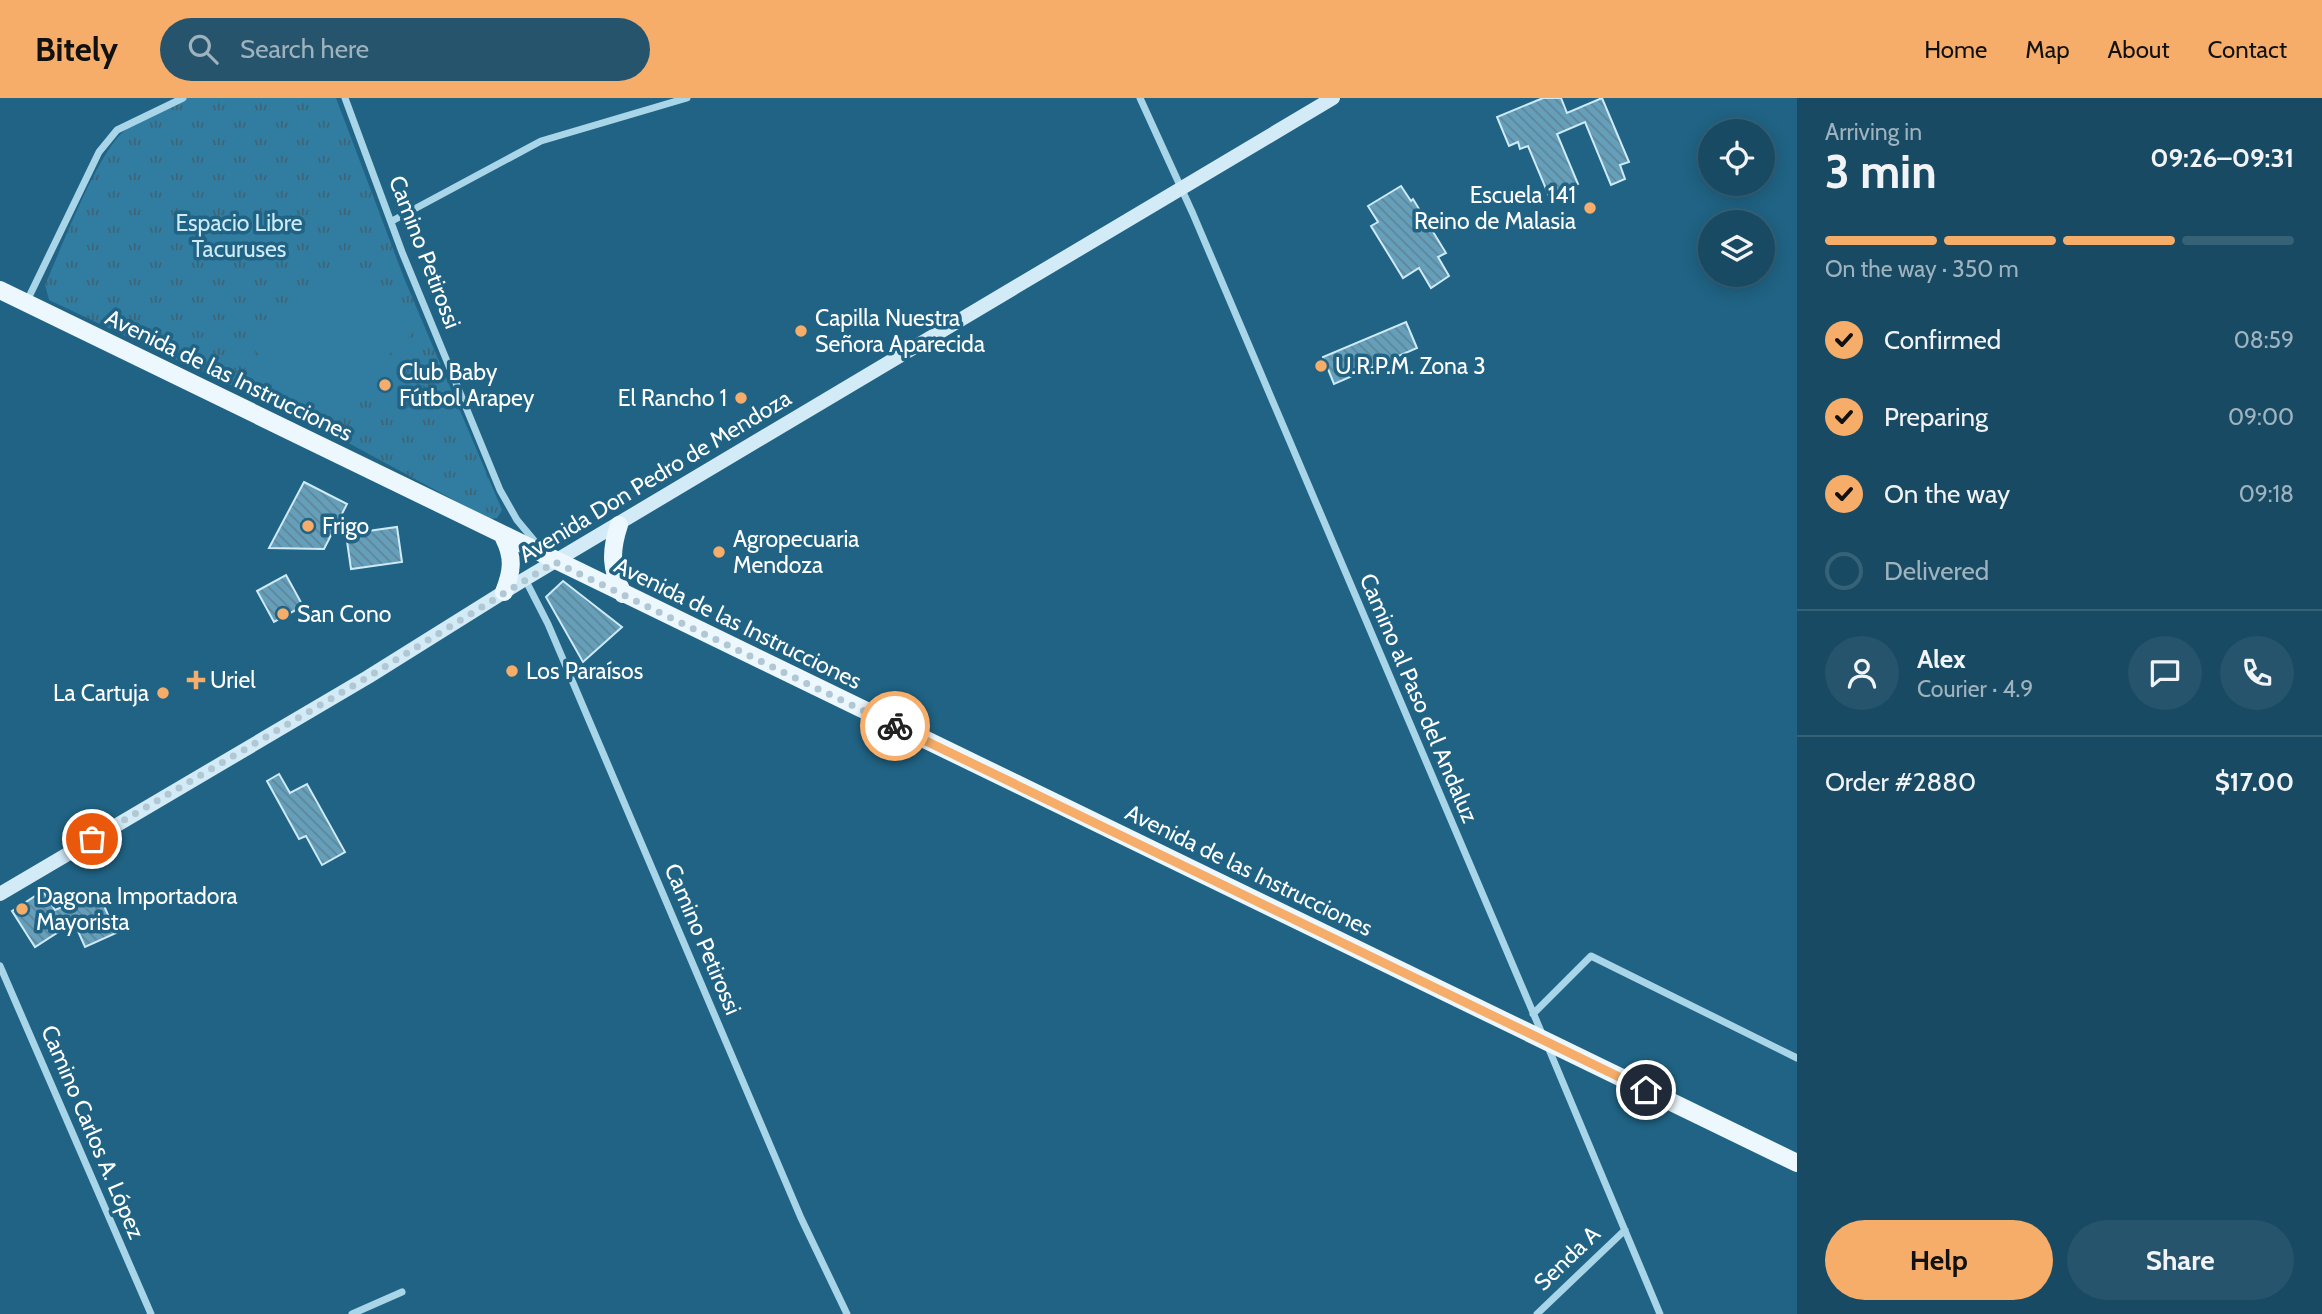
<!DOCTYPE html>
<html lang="en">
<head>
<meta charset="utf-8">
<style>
	:root { --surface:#184a63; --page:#25546c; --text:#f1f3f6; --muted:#9fb3be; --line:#366278; --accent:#f6ad69 }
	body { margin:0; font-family:Cabin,sans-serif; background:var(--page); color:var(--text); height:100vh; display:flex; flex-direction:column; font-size:26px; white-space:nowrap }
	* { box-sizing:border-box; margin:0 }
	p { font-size:23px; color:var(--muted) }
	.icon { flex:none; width:38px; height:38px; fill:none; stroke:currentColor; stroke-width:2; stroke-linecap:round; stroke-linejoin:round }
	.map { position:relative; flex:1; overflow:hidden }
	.details { display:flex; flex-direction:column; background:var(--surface); width:525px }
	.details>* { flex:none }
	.controls { position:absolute; left:1698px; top:21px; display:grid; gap:14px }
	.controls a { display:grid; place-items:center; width:77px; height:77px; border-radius:50%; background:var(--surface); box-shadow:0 4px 18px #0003,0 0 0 2px var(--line); font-size:35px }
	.pin { position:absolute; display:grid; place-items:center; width:60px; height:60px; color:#fff; margin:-30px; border:4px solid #fff; border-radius:50%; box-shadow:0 2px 7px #0007 }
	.courier { position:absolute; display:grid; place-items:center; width:70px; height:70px; margin:-35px; border:5px solid #f6ad69; border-radius:50%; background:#fff; color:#222; box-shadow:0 2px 9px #0007 }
	.summary em { font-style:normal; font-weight:700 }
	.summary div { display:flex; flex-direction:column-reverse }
	.summary { display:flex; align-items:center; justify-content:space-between; height:119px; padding:0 28px }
	h1 { font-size:46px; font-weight:700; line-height:52px }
	.bar { display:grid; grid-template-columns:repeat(4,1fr); gap:10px 7px; align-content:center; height:84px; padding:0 28px }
	.bar i { height:9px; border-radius:5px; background:var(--line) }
	.bar .active { background:var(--accent) }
	.bar p { grid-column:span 4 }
	.line { display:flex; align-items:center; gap:18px; padding:0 28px; border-top:2px solid var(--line) }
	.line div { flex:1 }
	.round { display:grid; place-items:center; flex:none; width:74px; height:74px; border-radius:37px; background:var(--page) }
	ol { padding:0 28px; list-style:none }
	li { display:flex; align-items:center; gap:21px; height:77px }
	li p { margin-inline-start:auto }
	li .icon { padding:7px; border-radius:50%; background:var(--accent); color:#111; stroke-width:4 }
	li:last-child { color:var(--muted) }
	li i { width:38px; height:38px; border:4px solid var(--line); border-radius:50% }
	.cta { display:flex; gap:14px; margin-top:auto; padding:14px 28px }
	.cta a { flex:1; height:80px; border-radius:42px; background:var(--accent); color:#111; font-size:28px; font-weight:700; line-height:80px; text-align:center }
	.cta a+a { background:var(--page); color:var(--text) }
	header { display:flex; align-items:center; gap:42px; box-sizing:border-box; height:98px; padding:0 35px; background:var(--accent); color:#111 }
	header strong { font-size:33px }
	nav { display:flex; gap:38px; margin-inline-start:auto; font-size:24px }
	.search { width:490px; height:63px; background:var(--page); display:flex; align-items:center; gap:18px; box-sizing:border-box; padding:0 24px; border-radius:38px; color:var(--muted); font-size:26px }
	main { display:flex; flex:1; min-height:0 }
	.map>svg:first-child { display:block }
</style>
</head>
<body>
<header>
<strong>Bitely</strong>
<div class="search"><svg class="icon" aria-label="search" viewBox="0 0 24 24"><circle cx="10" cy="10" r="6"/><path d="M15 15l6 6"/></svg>Search here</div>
<nav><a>Home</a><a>Map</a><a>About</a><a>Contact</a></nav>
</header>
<main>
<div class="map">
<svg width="1797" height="1216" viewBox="0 0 1797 1216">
	<defs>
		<pattern id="park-tufts" width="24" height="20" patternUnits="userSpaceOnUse" patternTransform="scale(1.75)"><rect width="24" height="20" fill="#317da1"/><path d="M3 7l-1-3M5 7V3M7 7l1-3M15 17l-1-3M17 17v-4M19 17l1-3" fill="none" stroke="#3e6476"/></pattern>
		<pattern id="building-back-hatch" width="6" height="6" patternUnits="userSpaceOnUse" patternTransform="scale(1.75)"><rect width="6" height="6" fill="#669fba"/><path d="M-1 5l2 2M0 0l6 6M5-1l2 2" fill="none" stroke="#5e8699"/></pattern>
	</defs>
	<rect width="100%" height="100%" fill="#206384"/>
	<path fill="url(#park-tufts)" d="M184,0h152l68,180 98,232 -5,8 -8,1 -172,-93 -268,-126 -4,-15c16,-36 51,-129 78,-153 17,-15 41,-24 61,-34z"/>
	<path fill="#317da1" d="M348,159l68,73 -97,89 -68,-73z"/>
	<path fill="url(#building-back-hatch)" stroke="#cdeaf7" stroke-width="2" d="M1543,0h18l6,15 35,-15 27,64 -9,3 5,14 -14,6 -26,-63 -28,12 21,50 -29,12 -21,-50 -8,3 -2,-7 -9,4 -12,-29z
		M1401,88l10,15 2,-2 33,54 -8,4 11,19 -18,12 -12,-20 -16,10 -32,-52 7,-4 -10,-16z
		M1406,224l11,26 -83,36 -11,-27z
		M304,384l43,22 -23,45 -55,-1z
		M397,429l5,35 -51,7 -5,-35z
		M286,477l17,31 -29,16 -17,-31z
		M563,483l59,46 -39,35 -37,-65z
		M279,676l11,19 17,-9 38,68 -23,13 -16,-29 -7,3 -32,-58z
		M43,793l12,19 43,-18 18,41 -31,14 -11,-25 -39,25 -23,-36z"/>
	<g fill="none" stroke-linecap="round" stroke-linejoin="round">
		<path stroke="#a9d5e9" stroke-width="7" d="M345,0l57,154 98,238 17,30 20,24
			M1140,0l53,116 350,822
			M392,123l149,-80 146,-43
			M26,205l73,-151 18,-22 66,-32
			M525,481l23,45 253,594 46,96
			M0,868l151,348
			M1533,916l58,-58 206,102
			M1548,949l112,267
			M352,1216l50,-22
			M1537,1216l88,-84"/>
		<path stroke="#d3ebf7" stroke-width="14" d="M0,796l368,-217 157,-98 808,-481"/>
		<path stroke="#ecf7fe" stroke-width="18" d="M0,192l1797,873
			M619,427c-9,27 -8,44 4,69
			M504,494c8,-20 10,-34 0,-54"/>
	</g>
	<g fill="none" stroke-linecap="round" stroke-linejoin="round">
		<path stroke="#b1c8d4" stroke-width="7" stroke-dasharray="0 12.6" d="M92,741l276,-162 187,-115 340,164"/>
		<path stroke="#f6ad69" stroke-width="9" d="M895,628l751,364"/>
	</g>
	<g fill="#f6ad69" stroke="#206384" stroke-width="2.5">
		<circle cx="1590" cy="110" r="7"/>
		<circle cx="801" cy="233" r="7"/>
		<circle cx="1321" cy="268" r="7"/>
		<circle cx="385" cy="287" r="7"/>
		<circle cx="741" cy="300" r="7"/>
		<circle cx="308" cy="428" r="7"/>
		<circle cx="719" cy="454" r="7"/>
		<circle cx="283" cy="516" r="7"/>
		<circle cx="512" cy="573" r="7"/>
		<path d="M192.5 571.5h7v7h7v7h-7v7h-7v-7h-7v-7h7z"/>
		<circle cx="163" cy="595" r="7"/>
		<circle cx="22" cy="811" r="7"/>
	</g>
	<g text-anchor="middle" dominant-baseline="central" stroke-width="7" stroke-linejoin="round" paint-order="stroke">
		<g font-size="23" fill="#fff" stroke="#206384" text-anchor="start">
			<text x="1576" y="97" text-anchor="end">Escuela 141<tspan x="1576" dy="26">Reino de Malasia</tspan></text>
			<text x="815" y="220">Capilla Nuestra<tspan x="815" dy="26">Señora Aparecida</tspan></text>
			<text x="1335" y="268">U.R.P.M. Zona 3</text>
			<text x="399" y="274">Club Baby<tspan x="399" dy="26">Fútbol Arapey</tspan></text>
			<text x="727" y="300" text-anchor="end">El Rancho 1</text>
			<text x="322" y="428">Frigo</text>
			<text x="733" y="441">Agropecuaria<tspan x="733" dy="26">Mendoza</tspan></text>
			<text x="297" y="516">San Cono</text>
			<text x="526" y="573">Los Paraísos</text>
			<text x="210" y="582">Uriel</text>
			<text x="149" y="595" text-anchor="end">La Cartuja</text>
			<text x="36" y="798">Dagona Importadora<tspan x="36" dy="26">Mayorista</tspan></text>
		</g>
		<g font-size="23" fill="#cdeaf7" stroke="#206384">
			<text x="239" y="125">Espacio Libre<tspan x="239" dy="26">Tacuruses</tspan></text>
		</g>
		<g font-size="23" fill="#fff" stroke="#206384">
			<text transform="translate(425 154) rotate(69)">Camino Petirossi</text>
			<text transform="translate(229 277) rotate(26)">Avenida de las Instrucciones</text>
			<text transform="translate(655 378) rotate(-31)">Avenida Don Pedro de Mendoza</text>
			<text transform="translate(738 525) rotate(26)">Avenida de las Instrucciones</text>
			<text transform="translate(1419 600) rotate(67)">Camino al Paso del Andaluz</text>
			<text transform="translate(1249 772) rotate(26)">Avenida de las Instrucciones</text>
			<text transform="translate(703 841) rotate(67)">Camino Petirossi</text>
			<text transform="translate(93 1034) rotate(67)">Camino Carlos A. López</text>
			<text transform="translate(1567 1160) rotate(-44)">Senda A</text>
		</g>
	</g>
</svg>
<div class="controls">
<a><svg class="icon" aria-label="locate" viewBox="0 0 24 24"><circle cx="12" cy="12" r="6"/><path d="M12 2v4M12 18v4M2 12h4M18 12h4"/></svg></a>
<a><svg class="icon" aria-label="layers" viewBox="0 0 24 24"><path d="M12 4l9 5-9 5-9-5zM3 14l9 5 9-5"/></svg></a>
</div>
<div class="pin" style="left:92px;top:741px;background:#ea580c"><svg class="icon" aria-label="bag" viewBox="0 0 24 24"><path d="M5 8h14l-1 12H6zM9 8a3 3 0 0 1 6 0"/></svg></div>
<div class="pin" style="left:1646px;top:992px;background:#1f2937"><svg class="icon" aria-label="home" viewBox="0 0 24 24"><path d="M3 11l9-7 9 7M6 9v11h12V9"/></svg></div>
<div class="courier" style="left:895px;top:628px"><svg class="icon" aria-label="bike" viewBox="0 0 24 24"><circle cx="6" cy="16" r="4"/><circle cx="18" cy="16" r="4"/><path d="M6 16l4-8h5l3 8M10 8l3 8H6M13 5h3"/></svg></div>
</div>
<section class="details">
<div class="summary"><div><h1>3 min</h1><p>Arriving in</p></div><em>09:26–09:31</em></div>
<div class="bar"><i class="active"></i><i class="active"></i><i class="active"></i><i></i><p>On the way · 350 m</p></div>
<ol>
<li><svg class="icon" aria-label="check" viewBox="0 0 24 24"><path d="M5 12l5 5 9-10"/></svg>Confirmed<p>08:59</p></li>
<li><svg class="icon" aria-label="check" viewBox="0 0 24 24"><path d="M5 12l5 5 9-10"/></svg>Preparing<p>09:00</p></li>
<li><svg class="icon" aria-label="check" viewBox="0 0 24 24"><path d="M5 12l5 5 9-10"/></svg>On the way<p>09:18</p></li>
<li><i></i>Delivered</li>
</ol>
<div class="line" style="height:126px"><a class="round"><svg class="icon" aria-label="person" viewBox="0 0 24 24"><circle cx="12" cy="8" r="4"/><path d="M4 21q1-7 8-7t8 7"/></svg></a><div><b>Alex</b><p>Courier · 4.9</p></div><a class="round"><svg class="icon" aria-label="chat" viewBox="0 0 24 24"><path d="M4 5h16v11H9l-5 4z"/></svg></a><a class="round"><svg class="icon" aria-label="phone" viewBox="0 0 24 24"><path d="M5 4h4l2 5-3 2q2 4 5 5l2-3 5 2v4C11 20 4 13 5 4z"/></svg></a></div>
<div class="line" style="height:91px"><div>Order #2880</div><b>$17.00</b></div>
<div class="cta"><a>Help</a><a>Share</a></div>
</section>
</main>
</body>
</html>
